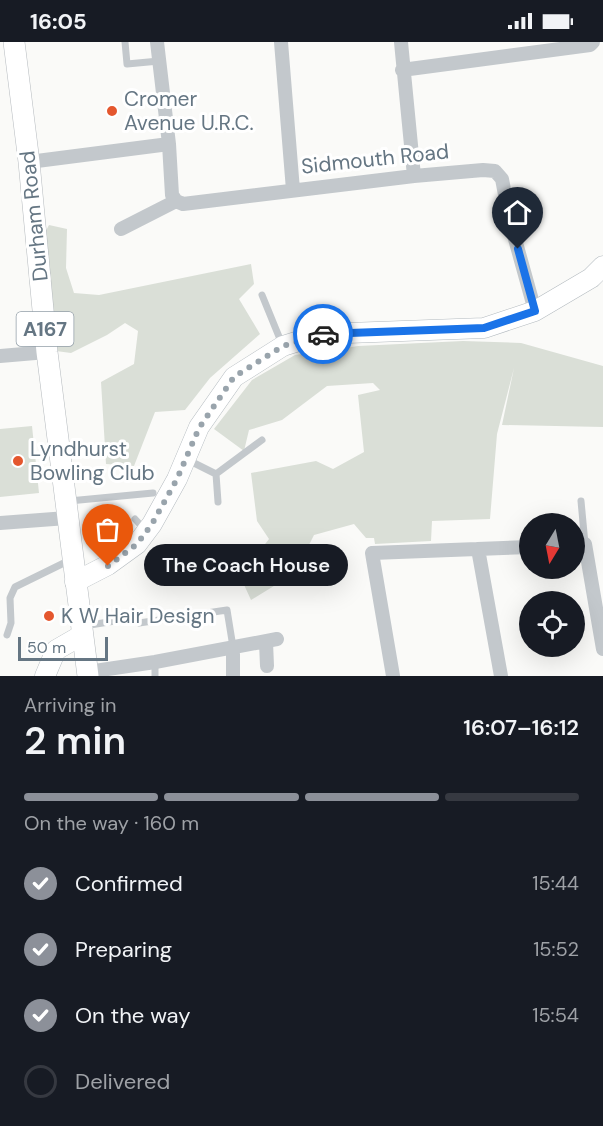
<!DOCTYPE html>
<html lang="en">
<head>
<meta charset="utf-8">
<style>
	:root { --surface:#171b24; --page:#242831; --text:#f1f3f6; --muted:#9ea1a6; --line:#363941; --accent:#8c9099 }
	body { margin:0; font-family:"DM Sans",sans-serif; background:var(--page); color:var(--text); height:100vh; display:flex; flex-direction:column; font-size:22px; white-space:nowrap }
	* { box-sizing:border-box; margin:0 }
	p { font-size:20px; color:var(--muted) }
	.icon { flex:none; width:33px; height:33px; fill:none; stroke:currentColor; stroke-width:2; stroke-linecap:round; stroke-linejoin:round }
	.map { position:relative; height:634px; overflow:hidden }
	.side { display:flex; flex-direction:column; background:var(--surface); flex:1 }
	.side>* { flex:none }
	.needle { width:39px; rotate:190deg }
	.buttons { position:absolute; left:519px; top:471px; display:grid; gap:12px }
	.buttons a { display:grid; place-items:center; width:66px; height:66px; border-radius:50%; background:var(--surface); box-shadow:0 6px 24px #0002; font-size:30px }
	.scale { position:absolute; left:18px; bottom:15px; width:90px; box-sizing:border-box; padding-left:6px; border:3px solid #657683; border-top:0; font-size:16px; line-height:21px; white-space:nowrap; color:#657683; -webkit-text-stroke:4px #fff; paint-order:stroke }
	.pin { position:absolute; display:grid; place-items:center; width:51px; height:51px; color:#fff; margin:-62px -26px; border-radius:50% 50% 50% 0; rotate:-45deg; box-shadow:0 0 6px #0007 }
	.pin .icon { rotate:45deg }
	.courier { position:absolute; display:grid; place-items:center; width:60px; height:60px; margin:-30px; border:4px solid #1a73e8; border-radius:50%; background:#fff; color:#222; box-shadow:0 2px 8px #0007 }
	.bubble { position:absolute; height:42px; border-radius:21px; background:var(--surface); box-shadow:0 6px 24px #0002; font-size:20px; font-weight:600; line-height:42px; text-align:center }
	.overview em { font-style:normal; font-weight:600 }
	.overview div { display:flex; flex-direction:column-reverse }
	.overview { display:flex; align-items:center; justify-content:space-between; height:102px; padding:0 24px }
	h1 { font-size:39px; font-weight:600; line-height:45px }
	.bar { display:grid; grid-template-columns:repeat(4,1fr); gap:9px 6px; align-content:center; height:72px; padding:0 24px }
	.bar i { height:8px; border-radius:4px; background:var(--line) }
	.bar .selected { background:var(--accent) }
	.bar p { grid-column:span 4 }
	ol { padding:0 24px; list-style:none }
	li { display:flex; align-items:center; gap:18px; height:66px }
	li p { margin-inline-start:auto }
	li .icon { padding:6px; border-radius:50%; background:var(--accent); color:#fff; stroke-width:4 }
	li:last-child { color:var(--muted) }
	li i { width:33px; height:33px; border:3px solid var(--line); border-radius:50% }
	.status { display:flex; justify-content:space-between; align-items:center; height:42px; padding:0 30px; background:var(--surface); direction:ltr }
	.status svg { height:16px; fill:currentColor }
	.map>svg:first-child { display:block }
</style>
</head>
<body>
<div class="status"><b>16:05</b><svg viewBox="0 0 49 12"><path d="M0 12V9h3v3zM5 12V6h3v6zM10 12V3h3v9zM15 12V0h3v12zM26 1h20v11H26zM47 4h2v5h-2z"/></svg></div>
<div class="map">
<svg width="603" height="634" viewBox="0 0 603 634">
	<rect width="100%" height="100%" fill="#fafaf8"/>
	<path fill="#dadfd7" d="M49,183l18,4 -1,39 8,25 25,2 152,-31 3,20 -15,15 21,35 -50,44 -25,32 -30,2 -21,54 -28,-2 -5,-82 33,-18 4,-33 -13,-8 -18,12 -36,18 -15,-2 -14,-113z
		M463,299l58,2 82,23v61l-101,-2 12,-57 -17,66 -7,85 -58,2 -1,20 -56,3 -1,-6h-8l-12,-14 -40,11 -19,38 -44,27 -11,-24 29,-37 -12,-18 -6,-48 65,-12 17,8 31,-17 -6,-57 22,-5 -7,-7 -46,3 -45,34 -33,10 -5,21 -30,-22 38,-49 43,-25 63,-9z
		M32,384l7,67 -39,4v-68z"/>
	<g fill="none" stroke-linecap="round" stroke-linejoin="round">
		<defs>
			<path id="secondary" d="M75,540l33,-17 29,-21 15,-20 25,-45 22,-52 35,-50 49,-31 38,-12 163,-6 51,-17 56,-33 12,-12
				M45,634l11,-26 26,-15"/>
			<path id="primary" d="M14,0l15,120 18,190 41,324"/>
		</defs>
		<use href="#secondary" stroke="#b3babf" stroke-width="21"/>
		<use href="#primary" stroke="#b5babe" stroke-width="22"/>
		<path stroke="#c3c8cc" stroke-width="7" d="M125,0l2,22 32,-3
			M262,253l20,49
			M188,418l28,14 2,28
			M216,432l46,-34
			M69,459l84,-8
			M581,459l4,43
			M135,477l10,11
			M84,584l43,-7 12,4 88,-13 6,37
			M7,593l4,-12 -1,-25 5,-11 55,-27
			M155,620v14"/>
		<path stroke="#c3c8cc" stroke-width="14" d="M157,0l12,102 3,51 4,6
			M281,0l12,148
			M401,0l13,134
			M402,28l188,-25 3,-3
			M29,120l140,-18
			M121,187l55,-28 7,3 231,-28 69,-6 12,1 7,8 8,42 25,90
			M0,314l47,-4
			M0,481l67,-5
			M574,503l11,-1 18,105
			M478,507l23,127
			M266,600l1,24
			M88,630l67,-10 122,-23
			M233,634v-29
			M393,634l-21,-123 158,-6"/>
		<use href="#secondary" stroke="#fff" stroke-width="20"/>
		<use href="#primary" stroke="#fff" stroke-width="21"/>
	</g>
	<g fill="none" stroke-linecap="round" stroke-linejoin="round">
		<path stroke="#99a4ac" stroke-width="6" stroke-dasharray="0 10.8" d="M108,524l29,-22 15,-20 25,-45 22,-51 35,-51 49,-31 40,-12"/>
		<path stroke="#1a73e8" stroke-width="8" d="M323,292l161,-6 51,-17 -17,-62"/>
	</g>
	<g fill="#e4572e" stroke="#fff" stroke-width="2">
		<circle cx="112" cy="69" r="6"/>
		<circle cx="18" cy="419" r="6"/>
		<circle cx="49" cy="574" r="6"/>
	</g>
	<g text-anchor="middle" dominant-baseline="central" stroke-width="6" stroke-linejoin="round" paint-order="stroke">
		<rect fill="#fff" stroke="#939fa8" stroke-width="1.5" x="16.5" y="270" width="57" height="34" rx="4.5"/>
		<g font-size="20" font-weight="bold" fill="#657683">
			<text x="45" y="287">A167</text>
		</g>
		<g font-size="21" fill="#657683" stroke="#fff" text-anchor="start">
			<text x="124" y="57">Cromer<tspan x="124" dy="24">Avenue U.R.C.</tspan></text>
			<text x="30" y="407">Lyndhurst<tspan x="30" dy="24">Bowling Club</tspan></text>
			<text x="61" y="574">K W Hair Design</text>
		</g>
		<g font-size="21" fill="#657683" stroke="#fff">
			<text transform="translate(375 117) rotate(-6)">Sidmouth Road</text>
			<text transform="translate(34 174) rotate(-96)">Durham Road</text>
		</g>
	</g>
</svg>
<div class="buttons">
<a><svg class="needle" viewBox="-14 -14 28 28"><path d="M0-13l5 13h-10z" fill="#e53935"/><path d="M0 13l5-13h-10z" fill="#9ea1a6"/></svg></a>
<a><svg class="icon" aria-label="locate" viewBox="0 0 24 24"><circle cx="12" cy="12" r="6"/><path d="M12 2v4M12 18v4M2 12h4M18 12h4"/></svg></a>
</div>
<div class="scale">50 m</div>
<div class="pin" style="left:108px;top:524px;background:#ea580c"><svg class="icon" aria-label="bag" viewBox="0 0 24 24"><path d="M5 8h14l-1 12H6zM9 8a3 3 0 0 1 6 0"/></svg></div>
<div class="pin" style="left:518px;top:207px;background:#1f2937"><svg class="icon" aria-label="home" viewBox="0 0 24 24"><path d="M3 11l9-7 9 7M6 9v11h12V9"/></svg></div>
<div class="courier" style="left:323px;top:292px"><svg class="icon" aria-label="car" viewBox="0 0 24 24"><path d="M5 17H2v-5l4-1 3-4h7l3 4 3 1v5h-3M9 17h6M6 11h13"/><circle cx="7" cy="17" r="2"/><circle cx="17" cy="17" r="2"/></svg></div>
<div class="bubble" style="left:144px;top:502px;width:204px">The Coach House</div>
</div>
<section class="side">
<div class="overview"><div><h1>2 min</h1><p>Arriving in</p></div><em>16:07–16:12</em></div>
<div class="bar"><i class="selected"></i><i class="selected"></i><i class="selected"></i><i></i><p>On the way · 160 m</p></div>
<ol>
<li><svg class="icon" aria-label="check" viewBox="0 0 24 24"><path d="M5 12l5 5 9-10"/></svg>Confirmed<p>15:44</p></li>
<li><svg class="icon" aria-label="check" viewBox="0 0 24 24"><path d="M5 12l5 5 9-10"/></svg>Preparing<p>15:52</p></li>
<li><svg class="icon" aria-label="check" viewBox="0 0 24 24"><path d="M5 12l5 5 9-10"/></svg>On the way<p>15:54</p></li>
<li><i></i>Delivered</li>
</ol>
</section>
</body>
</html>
